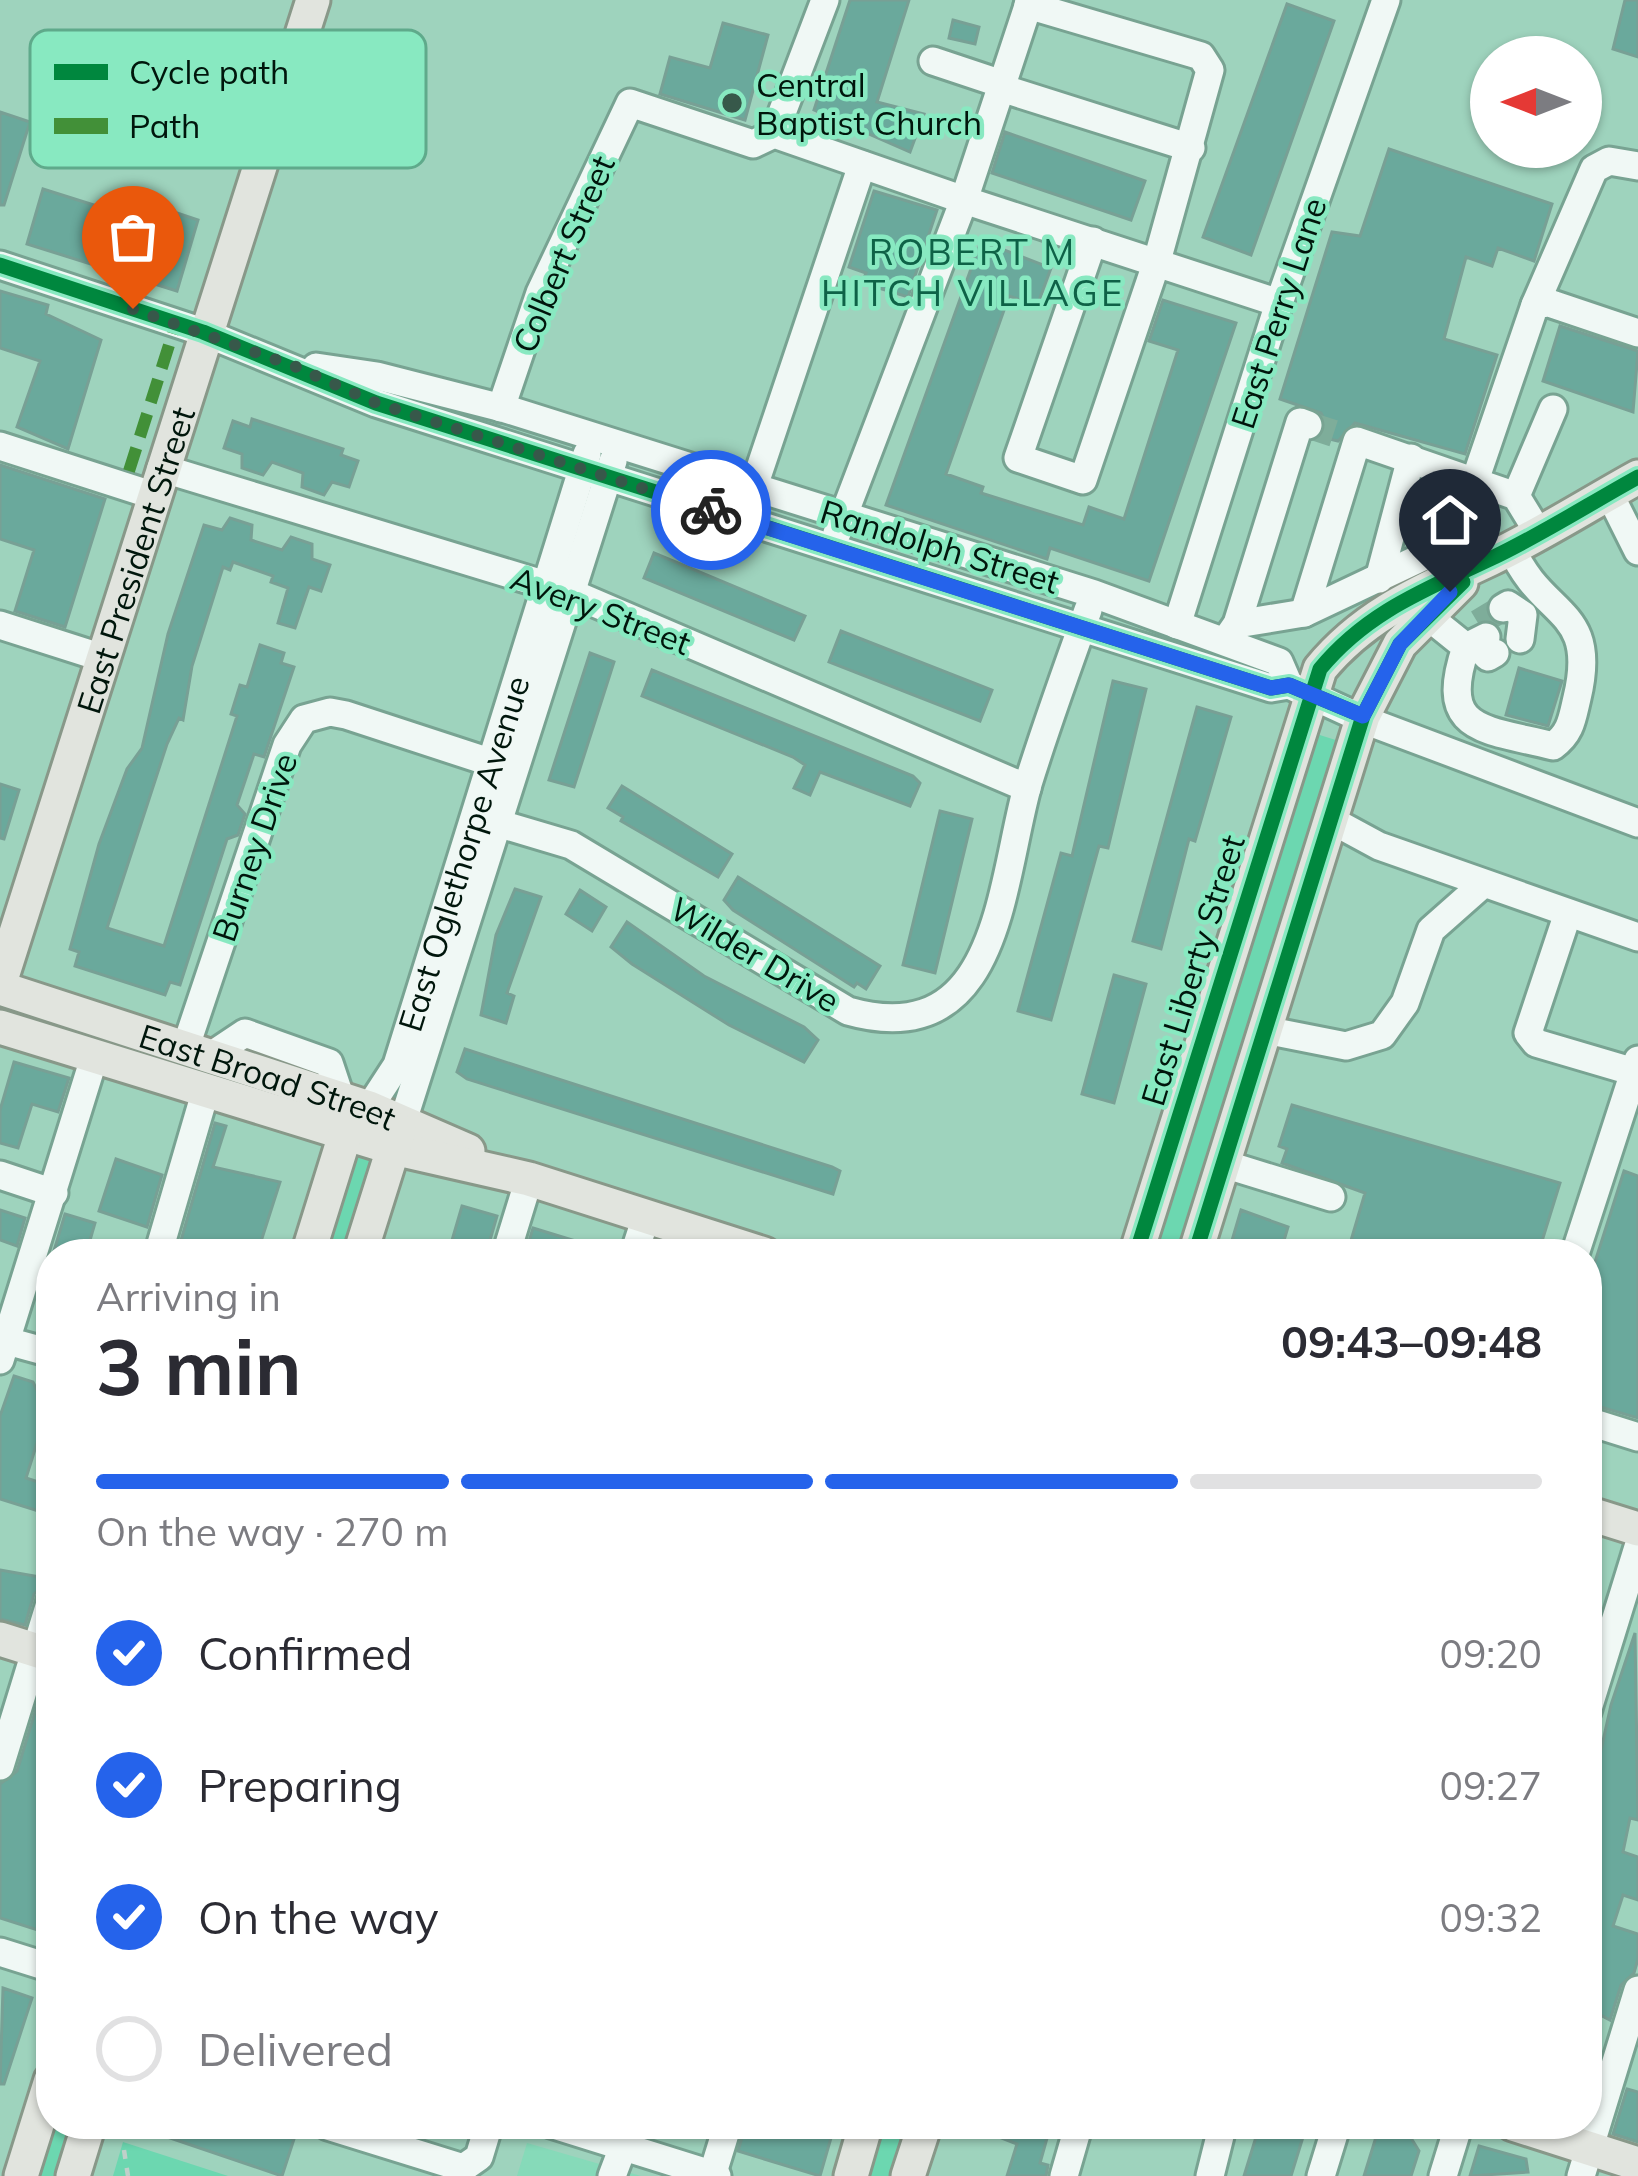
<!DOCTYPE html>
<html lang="en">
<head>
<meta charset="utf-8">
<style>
	:root { --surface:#fff; --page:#f7f7f7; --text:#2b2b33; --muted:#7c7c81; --line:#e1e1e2; --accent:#2563eb }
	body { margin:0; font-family:Mulish,sans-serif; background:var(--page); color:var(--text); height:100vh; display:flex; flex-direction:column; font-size:45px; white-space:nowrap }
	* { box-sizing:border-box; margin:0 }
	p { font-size:39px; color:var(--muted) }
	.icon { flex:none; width:66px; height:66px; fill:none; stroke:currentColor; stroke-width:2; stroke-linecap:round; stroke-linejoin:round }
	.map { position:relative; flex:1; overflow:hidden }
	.side { position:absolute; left:36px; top:1239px; width:1566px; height:900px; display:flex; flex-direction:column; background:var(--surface); border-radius:48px; box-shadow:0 3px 9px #0004 }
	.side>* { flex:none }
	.needle { width:78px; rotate:270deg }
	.tools { position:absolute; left:1470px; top:36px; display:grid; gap:24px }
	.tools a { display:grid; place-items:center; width:132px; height:132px; border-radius:50%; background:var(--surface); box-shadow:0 3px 9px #0004; font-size:60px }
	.pin { position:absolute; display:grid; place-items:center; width:102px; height:102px; color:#fff; margin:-123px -51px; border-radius:50% 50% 50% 0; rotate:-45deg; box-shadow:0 0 12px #0007 }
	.pin .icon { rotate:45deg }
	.courier { position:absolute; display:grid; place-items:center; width:120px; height:120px; margin:-60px; border:9px solid #2563eb; border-radius:50%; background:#fff; color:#222; box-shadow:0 3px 15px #0007 }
	.headline em { font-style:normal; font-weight:700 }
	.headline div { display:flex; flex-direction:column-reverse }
	.headline { display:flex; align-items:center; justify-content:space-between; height:204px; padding:0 60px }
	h1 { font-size:78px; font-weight:700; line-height:90px }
	.bar { display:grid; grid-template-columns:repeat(4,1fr); gap:18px 12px; align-content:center; height:144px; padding:0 60px }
	.bar i { height:15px; border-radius:9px; background:var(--line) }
	.bar .selected { background:var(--accent) }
	.bar p { grid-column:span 4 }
	ol { padding:0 60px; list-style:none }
	li { display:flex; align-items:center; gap:36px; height:132px }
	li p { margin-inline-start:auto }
	li .icon { padding:12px; border-radius:50%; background:var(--accent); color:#fff; stroke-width:4 }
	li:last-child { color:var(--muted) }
	li i { width:66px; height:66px; border:6px solid var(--line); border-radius:50% }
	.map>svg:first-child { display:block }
</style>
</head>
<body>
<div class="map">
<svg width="1638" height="2176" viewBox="0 0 1638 2176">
	<rect width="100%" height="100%" fill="#9ed3bd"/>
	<path fill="#86dab9" d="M527,2143l114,33h-124z"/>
	<path fill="#6cd7b0" d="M1307,731l35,11 -159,512h-35z
		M334,1144l69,18 -29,92h-74z
		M51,2124h48l-16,52h-66z
		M883,2124h30l-16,52h-30z
		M123,2142l105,34h-115z"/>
	<path fill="#6aa99c" stroke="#78a095" stroke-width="3" d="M850,0h59l-32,102 47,12 -14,38 -96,-42z
		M1625,0h13v57l-25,-8z
		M1287,4l47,17 -83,234 -48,-18z
		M953,20l26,7 -4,17 -26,-6z
		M723,23l45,12 -23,85 -85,-26 10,-37 40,11z
		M0,112l30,10 -26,83h-4z
		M1005,132l140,49 -14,39 -139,-47z
		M1389,149l163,55 -18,57 -36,-13 -6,18 -26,-9 -22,82 53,16 -32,99 -110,-31 -17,18 -17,-4 5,-14 -5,-10 -41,-14 52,-167 28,4z
		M43,189l111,35 5,-17 39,13 -21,71 -150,-47z
		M874,191l63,19 -29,87 -46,-14 4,-10 -17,-6z
		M981,241l70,27 -14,38 -28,-10 -63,178 37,13 -2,6 102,32 6,-18 35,12 54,-169 -29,-9 14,-41 73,23 -87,258 -99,-33 -3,11 -161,-54z
		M0,291l48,14 -2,9 55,26 -33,109 -51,-22 23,-66 -40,-13z
		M1560,326l78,25 -5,61 -90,-31z
		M252,419l91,30 -2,6 17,6 -9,26 -17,-5 -8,13 -22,-8 1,-14 -31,-11 -9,13 -21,-7v-14l-18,-6 9,-27 17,6z
		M0,465l105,34 -40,128 -50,-16 19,-61 -34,-11z
		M230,518l22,7 -1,15 31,10 9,-13 21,7v15l18,6 -9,26 -12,-4 -14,41 -17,-5 10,-35 -17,-6 2,-6 -40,-14 -3,8 -7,-3 -31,99 -9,54 -4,-2 -12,26 -60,184 57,18 73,-230 -6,-2 9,-29 7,2 13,-42 24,8 -3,10 13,4 -30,90 -10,-3 -17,51 8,9 -7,21 -11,4 -47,146 -10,-3 -5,13 -90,-29 4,-14 -9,-3 29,-105 28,-75 15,-21 26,-114 36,-109 18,5z
		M654,553l151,63 -11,24 -150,-62z
		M841,631l151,59 -12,31 -151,-59z
		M590,653l24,9 -40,125 -25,-7z
		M1519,668l43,13 -14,45 -42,-11z
		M652,670l261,106 7,7 -10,23 -90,-34 -10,23 -16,-7 11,-23 -12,-8 -151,-61z
		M1113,681l33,8 -38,159 -9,-2 -48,174 -33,-9 43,-158 11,3z
		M1197,707l34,10 -36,124 -6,-2 -28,110 -28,-8z
		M0,784l19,6 -15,49 -4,-1z
		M622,786l110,68 -14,23 -97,-56 2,-4 -15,-9z
		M940,811l32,8 -37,154 -32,-8z
		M738,877l142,89 -14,23 -9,-6 -3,4 -121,-77 -9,-10z
		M515,889l26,8 -34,96 7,3 -8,27 -25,-8 15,-80z
		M580,890l26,17 -14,24 -26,-17z
		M627,922l77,54 100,51 14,13 -14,22 -75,-37 -97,-61 -21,-17z
		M1114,975l32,9 -32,119 -32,-9z
		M465,1049l367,118 8,4 -7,23 -366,-115 -10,-7z
		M14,1062l55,16 -11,34 -26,-8 -14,44 -18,-5v-33z
		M1292,1105l268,78 -22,71h-191l18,-61 -83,-30 5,-14 -8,-3z
		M215,1123l11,3 -13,41 67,15 -23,72h-80z
		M116,1159l46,16 -15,52 -48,-16z
		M1624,1171l14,5v242l-51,-15v-116z
		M462,1206l35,10 -11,38h-38z
		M0,1210l25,8 -8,28 -17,-6z
		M1241,1210l47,17 -8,27h-52z
		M65,1214l30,9 -9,31h-33z
		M533,1228l72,22 -1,4h-79z
		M14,1376l19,6 10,21 8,-4v31l-9,-3 -16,51 25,8v29l-51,-16v-83z
		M0,1570l51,9 -17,15 -9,31 -25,-6z
		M1635,1633l3,187 -8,-2 -7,34 15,5v43l-15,-5 -10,31 25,8v25l-4,14 -13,12 -11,35 -23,-12v-195l24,-108z
		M43,1686l8,2v22l-13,39 13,4 -4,180 -47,-15v-134l17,-13z
		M3,1988l29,10 -28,86h-4z
		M1627,2089l11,3v50l-25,-8z
		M129,2124h116l49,15 -12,37z
		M746,2124h89l-15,52 -82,-25z
		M966,2124h85l-11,39 8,2 -2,11h-39l10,-32z
		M1260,2124h47l-16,52h-47z
		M1380,2124h60l-2,6 -27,8 8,13 -8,25h-47z
		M1479,2146l47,13 2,13 -58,4z"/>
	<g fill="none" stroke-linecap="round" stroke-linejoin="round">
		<path stroke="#7ead9a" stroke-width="27" stroke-dasharray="27 14" stroke-linecap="butt" d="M1308,425l49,16
			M1478,623l25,-15"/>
		<defs>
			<g id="minor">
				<path d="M1028,5l173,51 9,14 -53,191 -74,219 -65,-22 75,-217"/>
				<path d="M933,61l69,23"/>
				<path d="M1001,88l190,60"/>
				<path d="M774,134l51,-134"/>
				<path d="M0,265l203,67 173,71 895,285 18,-3 78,36 271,102"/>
				<path d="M1535,305l59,-136 15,-8 29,5"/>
				<path d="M316,367l61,9 129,33 588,185 185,68 10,23"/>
				<path d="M501,408l39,-115 90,-190 123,41 21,-10 190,66 66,-200"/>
				<path d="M0,446l152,49"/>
				<path d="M161,468l408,124 458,196"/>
				<path d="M1609,493l29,58"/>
				<path d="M1516,496l37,-87"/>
				<path d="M748,504l114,-339"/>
				<path d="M837,533l127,-333 315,103"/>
				<path d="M1379,579l32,-121"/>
				<path d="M1503,608l5,-3 15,10 -3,24"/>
				<path d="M1304,613l53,-172 159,55 22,36"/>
				<path d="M1425,614l41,33c-29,85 16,81 87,99 18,-13 19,-27 24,-48 22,-92 -35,-78 -66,-151"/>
				<path d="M1237,624l67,-11 150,-71 81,-237 14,-2 89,30"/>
				<path d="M0,625l103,33"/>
				<path d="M1177,625l102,-322 107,-303"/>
				<path d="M1228,637l9,-13 63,-202 8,3"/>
				<path d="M1486,637l-12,6 14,14 7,-4"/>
				<path d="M1331,820l48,26 259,91"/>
				<path d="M497,823l74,22 277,166c152,43 152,-128 180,-227 18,-58 39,-116 60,-174"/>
				<path d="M1568,913l-40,120 8,10 102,30"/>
				<path d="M1265,1030l81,16 36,-11 23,-32 26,-73 52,-46"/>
				<path d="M185,1049l102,-304 17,-26 26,-7 16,3 162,53"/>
				<path d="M209,1057l36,-24 84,30 12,36"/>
				<path id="s1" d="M369,1108l28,-43 190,-611"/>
				<path d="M403,1121l210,-660"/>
				<path d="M1224,1164l107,33"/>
				<path d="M0,1175l54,18"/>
				<path d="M158,1254l47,-161"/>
				<path d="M506,1254l23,-75"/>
				<path d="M634,1254l12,-37"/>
				<path d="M1575,1254l63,-194"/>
				<path d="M7,1341l44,12"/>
				<path d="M0,1360l94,-302"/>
				<path d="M1587,1421l51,16"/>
				<path d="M1587,1712l51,-165"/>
				<path d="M0,1766l51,-166"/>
				<path d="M0,1952l51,16"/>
				<path d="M551,2124l166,52"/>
				<path d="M328,2126l135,42 16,-11 10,-33"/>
				<path d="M612,2176l11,-29"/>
				<path d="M712,2176l16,-52"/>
				<path d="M1064,2176l15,-52"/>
				<path d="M1210,2176l13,-52"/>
				<path d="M1321,2176l16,-52"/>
				<path d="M1443,2176l16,-52"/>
				<path d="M1581,2176l57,-186"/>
			</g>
			<g id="major">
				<path id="s2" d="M0,983l313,-983"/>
				<path id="s3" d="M0,988l369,120 99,43"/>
				<path d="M0,1027l393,121 136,31 235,75"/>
				<path d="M308,1254l37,-119 16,-18"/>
				<path d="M360,1254l39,-124"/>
				<path d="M1136,1254l184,-585c47,-57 105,-79 170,-110 51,-24 99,-55 148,-82"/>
				<path d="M1195,1254l168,-538 37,-72 61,-61"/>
				<path d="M1587,1513l51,16"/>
				<path d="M0,1639l51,16"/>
				<path d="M1513,2124l125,40"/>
				<path d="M21,2176l30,-96"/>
				<path d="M73,2176l16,-52"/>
				<path d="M851,2176l15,-52"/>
				<path d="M908,2176l17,-52"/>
			</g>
		</defs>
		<use href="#minor" stroke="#78a392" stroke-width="33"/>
		<use href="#major" stroke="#889889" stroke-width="39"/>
		<path stroke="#c0d0ca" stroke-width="4.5" stroke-dasharray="9 9" stroke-linecap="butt" d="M124,2150l4,26"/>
		<use href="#minor" stroke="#f0f8f5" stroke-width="27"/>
		<use href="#major" stroke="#e1e4de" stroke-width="33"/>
		<path stroke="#429038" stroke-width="12" stroke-dasharray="24 12" stroke-linecap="butt" d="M129,471l47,-148"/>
		<defs>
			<path id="cycleway" d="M0,265l203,67 173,71 895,285 18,-3 74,31
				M1136,1254l184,-585c47,-57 105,-79 170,-110 51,-24 99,-55 148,-82
				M1195,1254l168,-538 37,-72 63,-62"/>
		</defs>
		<use href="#cycleway" stroke="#88e9c1" stroke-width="22"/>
		<use href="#cycleway" stroke="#00873e" stroke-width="15"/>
	</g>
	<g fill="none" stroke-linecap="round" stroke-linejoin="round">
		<path stroke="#37584a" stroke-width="12" stroke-dasharray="0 21.6" d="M133,309l161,57 82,37 335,107"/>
		<path stroke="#2563eb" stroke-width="15" d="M711,510l560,178 18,-3 74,31 37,-72 50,-52"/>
	</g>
	<circle fill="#37584a" stroke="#88e9c1" stroke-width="4.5" cx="732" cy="103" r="12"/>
	<g text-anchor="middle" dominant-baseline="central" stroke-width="9" stroke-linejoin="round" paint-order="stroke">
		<g font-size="33" fill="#00160c" stroke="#88e9c1" text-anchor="start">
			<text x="756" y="84">Central<tspan x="756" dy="38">Baptist Church</tspan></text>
		</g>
		<g font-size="33" fill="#00160c" stroke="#88e9c1">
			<text transform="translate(563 254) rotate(-67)">Colbert Street</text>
			<text transform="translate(1278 313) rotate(-72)">East Perry Lane</text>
			<text transform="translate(940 546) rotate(17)">Randolph Street</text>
			<text stroke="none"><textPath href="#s2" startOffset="444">East President Street</textPath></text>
			<text transform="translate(601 610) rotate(21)">Avery Street</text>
			<text transform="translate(254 847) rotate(-71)">Burney Drive</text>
			<text stroke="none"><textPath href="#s1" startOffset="273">East Oglethorpe Avenue</textPath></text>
			<text transform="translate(755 954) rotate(31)">Wilder Drive</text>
			<text transform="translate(1192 970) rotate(-73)">East Liberty Street</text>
			<text stroke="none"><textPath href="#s3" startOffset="282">East Broad Street</textPath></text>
		</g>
		<g font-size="36" letter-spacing="3" fill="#0e6247" stroke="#88e9c1">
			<text x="973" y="251">ROBERT M<tspan x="973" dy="41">HITCH VILLAGE</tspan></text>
		</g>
	</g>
	<rect x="30" y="30" width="396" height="138" rx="18" fill="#88e9c1" stroke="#5faa8b" stroke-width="3"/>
	<rect x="54" y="64" width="54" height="16" fill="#00873e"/>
	<rect x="54" y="118" width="54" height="16" fill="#429038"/>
	<g font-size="33" fill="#00160c">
		<text x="129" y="84">Cycle path</text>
		<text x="129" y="138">Path</text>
	</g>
</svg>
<div class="tools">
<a><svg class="needle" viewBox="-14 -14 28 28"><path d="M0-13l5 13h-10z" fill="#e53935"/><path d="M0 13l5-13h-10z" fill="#7c7c81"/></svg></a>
</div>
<div class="pin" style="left:133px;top:309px;background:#ea580c"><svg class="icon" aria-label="bag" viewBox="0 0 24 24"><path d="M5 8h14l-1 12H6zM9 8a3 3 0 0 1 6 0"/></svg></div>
<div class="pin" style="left:1450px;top:592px;background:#1f2937"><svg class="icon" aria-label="home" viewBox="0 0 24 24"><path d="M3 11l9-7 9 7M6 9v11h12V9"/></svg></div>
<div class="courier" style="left:711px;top:510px"><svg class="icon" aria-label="bike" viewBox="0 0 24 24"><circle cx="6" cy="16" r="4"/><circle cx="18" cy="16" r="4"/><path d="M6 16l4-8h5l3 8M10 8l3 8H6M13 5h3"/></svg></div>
<section class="side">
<div class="headline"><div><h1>3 min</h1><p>Arriving in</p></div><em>09:43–09:48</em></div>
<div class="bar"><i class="selected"></i><i class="selected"></i><i class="selected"></i><i></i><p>On the way · 270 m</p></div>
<ol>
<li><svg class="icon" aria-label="check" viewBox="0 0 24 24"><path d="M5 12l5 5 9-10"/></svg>Confirmed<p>09:20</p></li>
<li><svg class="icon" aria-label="check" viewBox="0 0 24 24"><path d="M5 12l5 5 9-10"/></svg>Preparing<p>09:27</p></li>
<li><svg class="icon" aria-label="check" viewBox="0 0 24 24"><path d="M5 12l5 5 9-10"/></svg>On the way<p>09:32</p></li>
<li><i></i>Delivered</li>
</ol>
</section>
</div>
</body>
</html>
